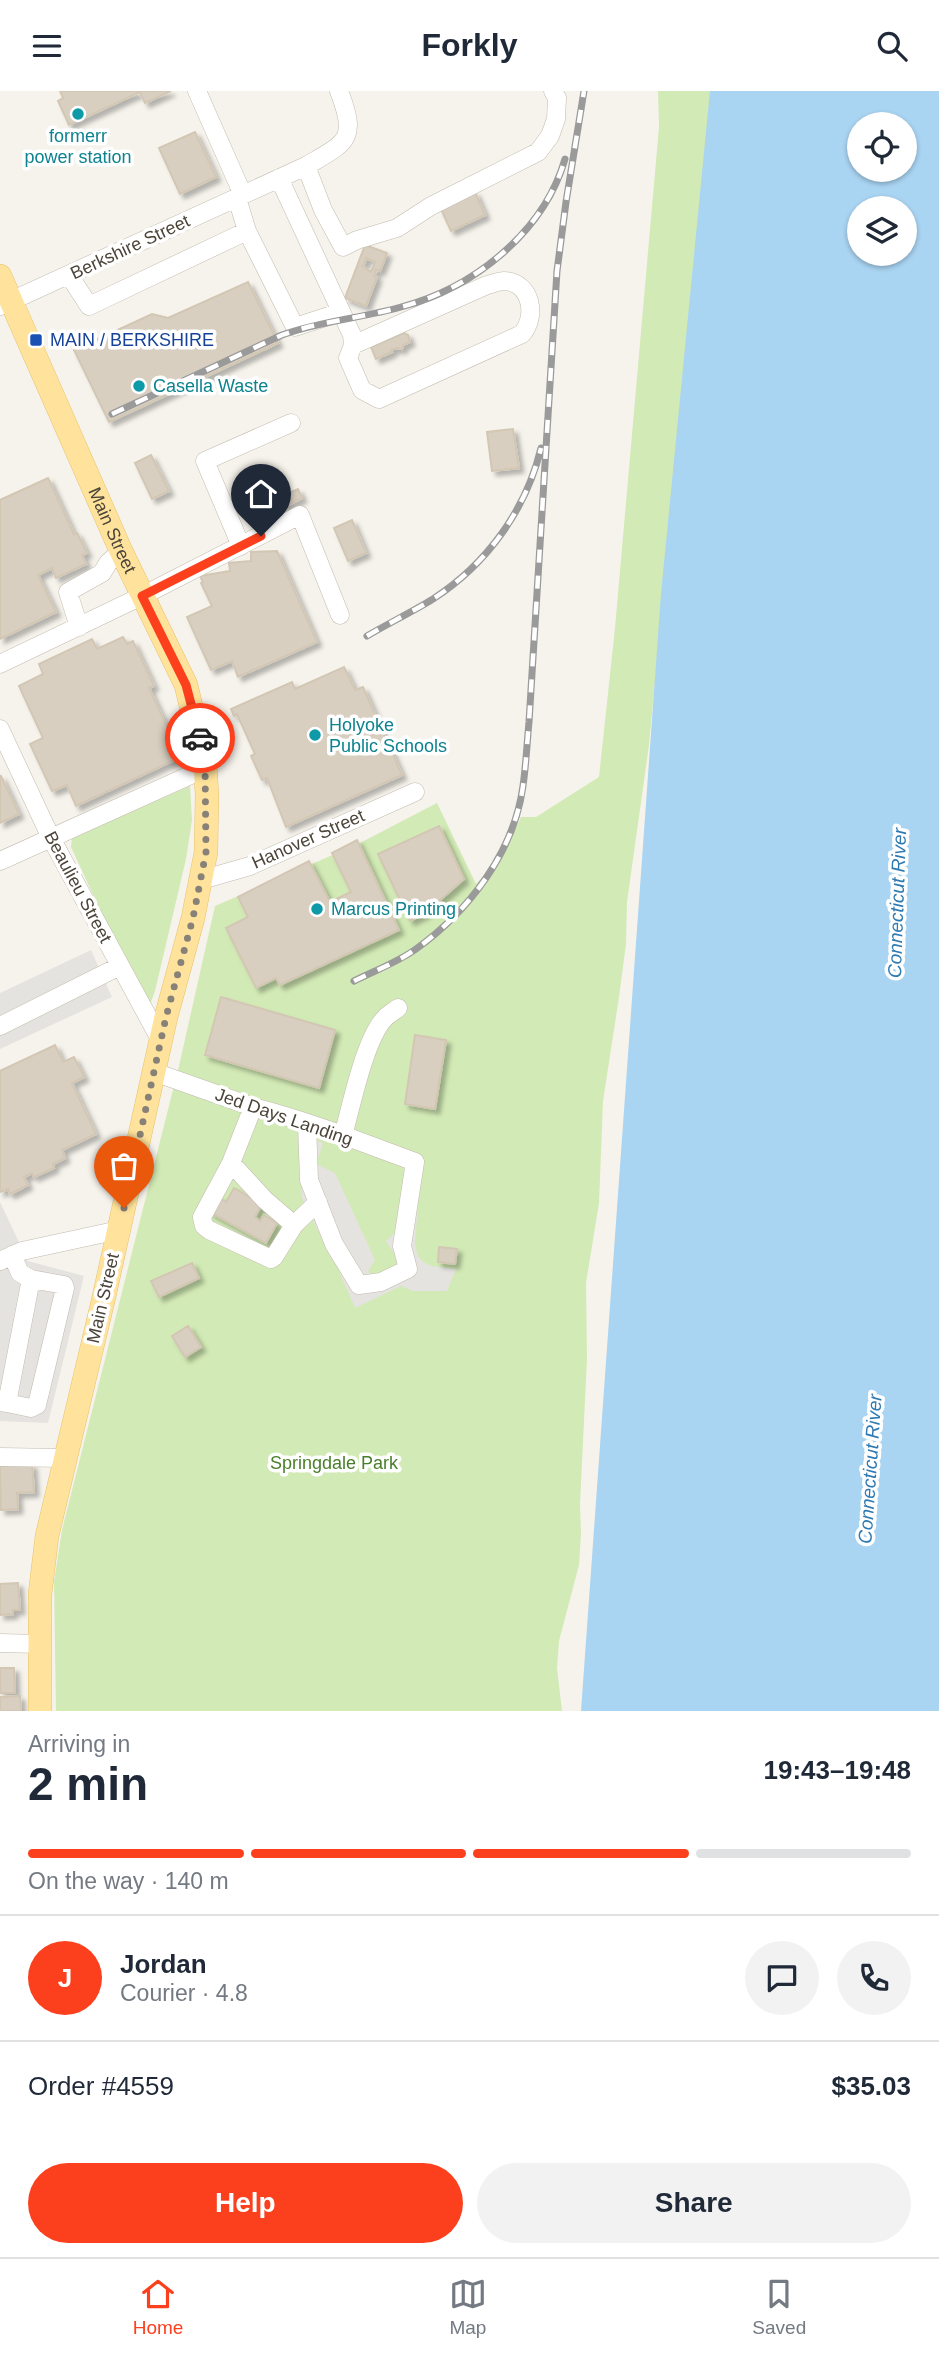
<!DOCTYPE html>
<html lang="en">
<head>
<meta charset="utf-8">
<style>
	:root { --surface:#fff; --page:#f2f2f3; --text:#1f2937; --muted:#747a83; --line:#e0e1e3; --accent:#fc3f1d }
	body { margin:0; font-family:Helvetica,sans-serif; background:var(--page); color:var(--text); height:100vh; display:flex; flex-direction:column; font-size:26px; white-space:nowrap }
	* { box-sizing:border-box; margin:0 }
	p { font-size:23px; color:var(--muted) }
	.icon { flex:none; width:38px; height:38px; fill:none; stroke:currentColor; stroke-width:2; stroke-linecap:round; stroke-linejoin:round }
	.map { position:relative; height:1620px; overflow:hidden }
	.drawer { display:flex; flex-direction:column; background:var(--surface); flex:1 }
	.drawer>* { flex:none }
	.tools { position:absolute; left:847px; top:21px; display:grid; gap:14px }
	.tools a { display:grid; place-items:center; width:70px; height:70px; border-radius:50%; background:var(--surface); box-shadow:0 2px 5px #0004; font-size:35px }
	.pin { position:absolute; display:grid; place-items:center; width:60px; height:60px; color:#fff; margin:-72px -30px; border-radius:50% 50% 50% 0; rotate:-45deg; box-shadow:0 0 7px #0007 }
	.pin .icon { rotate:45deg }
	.courier { position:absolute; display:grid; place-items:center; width:70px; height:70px; margin:-35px; border:5px solid #fc3f1d; border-radius:50%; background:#fff; color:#222; box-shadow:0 2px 9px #0007 }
	.headline em { font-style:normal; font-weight:700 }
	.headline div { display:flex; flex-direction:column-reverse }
	.headline { display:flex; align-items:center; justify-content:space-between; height:119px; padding:0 28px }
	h1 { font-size:46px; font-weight:700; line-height:52px }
	.bar { display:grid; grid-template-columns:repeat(4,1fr); gap:10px 7px; align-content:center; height:84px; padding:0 28px }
	.bar i { height:9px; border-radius:5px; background:var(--line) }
	.bar .selected { background:var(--accent) }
	.bar p { grid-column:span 4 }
	.line { display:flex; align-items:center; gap:18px; padding:0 28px; border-top:2px solid var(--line) }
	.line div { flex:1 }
	.round { display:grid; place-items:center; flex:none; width:74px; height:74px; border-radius:37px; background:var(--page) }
	.button { display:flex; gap:14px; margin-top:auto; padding:14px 28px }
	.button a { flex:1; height:80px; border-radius:42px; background:var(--accent); color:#fff; font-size:28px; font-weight:700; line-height:80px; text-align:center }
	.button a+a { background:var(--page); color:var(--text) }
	header { display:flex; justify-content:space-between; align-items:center; height:91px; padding:0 28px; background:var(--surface); font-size:32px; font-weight:700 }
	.tabs { display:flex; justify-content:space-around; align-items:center; height:98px; border-top:2px solid var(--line); background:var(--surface); font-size:19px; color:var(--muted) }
	.tabs a { display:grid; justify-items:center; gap:4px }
	.tabs .selected { color:var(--accent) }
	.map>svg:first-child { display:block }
</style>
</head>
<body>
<header><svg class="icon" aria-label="menu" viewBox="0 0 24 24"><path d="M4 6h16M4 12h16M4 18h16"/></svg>Forkly<svg class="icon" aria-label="search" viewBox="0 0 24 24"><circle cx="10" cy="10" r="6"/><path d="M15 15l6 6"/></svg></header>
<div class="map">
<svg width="939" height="1620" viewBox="0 0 939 1620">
	<defs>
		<filter id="shadow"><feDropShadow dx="4.5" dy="4.5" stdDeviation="2" flood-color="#0004"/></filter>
	</defs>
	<rect width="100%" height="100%" fill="#f6f3ec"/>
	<path fill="#d2eab5" d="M658,0h53l-62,654 -22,157 -1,42 -7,53 -16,104 -4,102 -13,80 1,76 -7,145 1,29 -2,32 -20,76 -2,27 5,43h-506l-2,-129 8,-52 117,-464 36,-160 143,-62 79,-41 39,81c20,-20 34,-42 45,-67h15l63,-40 16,-149 44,-501z
		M190,695l2,34 -6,39 -31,132 -4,11 -9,-1 -71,-154 1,-9z"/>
	<path fill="#e5e3e0" d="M91,859l21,47 -112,52v-56z
		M307,1047l16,5 -7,21 19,9 40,87 -7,11 8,9 26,-14 -16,-25 17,-16 17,-47 -5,66 3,12 5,6 9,4 24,3 -9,22h-34l-12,-5 -46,22 -15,-34 9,-6 -3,-10 -12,5 -32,-65 -1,-25z
		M0,1111l28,59 56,15 -36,147 -48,-2z"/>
	<path fill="#a9d4f2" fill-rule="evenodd" d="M710,0h229v1620h-358l80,-1117zM859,33h46v46h-46zM859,117h46v46h-46z"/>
	<path fill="#d8cfc1" stroke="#d3c7b4" stroke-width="2" fill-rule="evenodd" filter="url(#shadow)" d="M60,0h111l-26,12 -5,-11 -71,33 -11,-24 5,-3z
		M195,41l21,45 -36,17 -21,-46z
		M475,101l10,23 -34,16 -11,-24z
		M365,154l22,8 -7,18 -4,-1 -2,6 3,1 -11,29 -21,-8zM366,167l9,4 -4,10 -8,-6z
		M248,191l30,61 -169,79 -35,-72 78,-36 16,4z
		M404,242l4,2 2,7 -7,3 -1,4 -5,-1 -6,2 1,2 -16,7 -5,-12z
		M513,338l6,39 -27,3 -5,-39z
		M151,364l18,36 -17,8 -17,-36z
		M48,387l26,56 3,-1 10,20 -5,2 4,9 -30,14 -4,-10 -14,7 18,37 -56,27v-139z
		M298,398l4,9 -19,10 -5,-10z
		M352,429l14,33 -18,8 -14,-33z
		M277,460l40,91 -79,35 -6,-16 -21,9 -24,-53 25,-11 -11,-23 2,-1 -3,-6 30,-5 -1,-8 22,-2v-9z
		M123,546l4,7 6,-3 21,45 -5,2 32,69 -105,49 -9,-21 -15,6 -22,-47 13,-6 -24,-52 24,-12 -4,-10 53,-25 5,10z
		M344,576l11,23 8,-3 39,88 -116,52 -19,-49 -5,2 -11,-24 4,-2 -18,-40 -3,2 -3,-7 61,-27 3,7z
		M1,685l18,38 -19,9v-46z
		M439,735l25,53 -40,35 -14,7 -32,-67z
		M357,749l42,90 -119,55 -4,-7 -20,10 -30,-60 22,-11 -10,-20 71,-36 21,41 21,-10 -19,-39z
		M221,906l114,33 -16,58 -114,-33z
		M415,944l31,5 -11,69 -30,-5z
		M55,954l8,17 11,-5 10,20 -12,6 24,51 -34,16 3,8 -12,6 1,4 -20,9 -2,-4 -8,4 4,8 -18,9 -2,-5 -8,3v-121z
		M234,1097l28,16 -7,13 5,4 4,-6 13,8 -11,20 -56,-31 8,-15 8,5z
		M439,1156l18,2 -2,15 -17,-2z
		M192,1172l7,15 -40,19 -8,-16z
		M188,1235l13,21 -16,10 -13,-21z
		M32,1373l2,28 -17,1 1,16 -17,1 -1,-44z
		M18,1492l2,27h-7v4l-13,1v-31z
		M0,1577h14l1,25h-15z
		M20,1605l1,15h-21v-14z"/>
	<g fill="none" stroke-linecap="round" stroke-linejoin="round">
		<defs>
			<path id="minor" d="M197,0l46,104
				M306,75l17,44 20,37 14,-7 40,-12 34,-22 107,-54 12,-16 6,-17 1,-21 -4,-7
				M279,87l73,157 1,10 -5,13 14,32 17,9 143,-65c15,-17 10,-52 -18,-53 -5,0 -12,3 -17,4l-134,60
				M237,107l10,33
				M69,184l20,31 158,-75 48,96 46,-15
				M0,215l306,-140c41,-24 52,-26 33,-75
				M241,455l-36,-85 86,-38
				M79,536l-11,-35 34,-19 6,-10 13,-12
				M0,573l142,-68 158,-81 40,100
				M0,638l51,109 110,203
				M0,770l206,-93
				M201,789l49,-14 165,-74
				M0,935l120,-60
				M154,981l99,35c55,14 108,35 162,55l-13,84 6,23 -27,13 -22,3 -25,-41 -25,-64 -2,-56
				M253,1016l-22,56 -29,54 2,9 5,4 62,29 3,-2 20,-32 24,-23
				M343,1045c8,-29 22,-98 42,-118 4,-4 9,-7 13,-10
				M231,1072l34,37 29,25
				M0,1170l22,-10 97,-21
				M0,1311l7,1 24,-124 -11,-6 -8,-18
				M7,1312l24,5 6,-3 28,-117 -1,-3 -33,-6
				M0,1366l65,1
				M0,1552l39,1"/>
			<g id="major">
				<path id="s1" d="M0,185l121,275 65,134 19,79 2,31 -1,57 -13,66 -27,99 -63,284 -56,235 -7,58v117"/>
			</g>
		</defs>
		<use href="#minor" stroke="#c2bbae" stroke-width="19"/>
		<use href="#major" stroke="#e6c16a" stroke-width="24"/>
		<use href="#minor" stroke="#fff" stroke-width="18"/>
		<use href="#major" stroke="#ffe39c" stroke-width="23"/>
		<defs>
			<path id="rail" d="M112,323l170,-79c38,-14 80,-17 119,-28 73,-19 143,-75 164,-148
				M367,545c22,-13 45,-24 66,-37 54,-35 93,-89 108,-151
				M354,890c20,-10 44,-19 62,-32 53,-38 98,-97 107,-163 3,-21 4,-43 6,-64l28,-451 9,-69 18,-111"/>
		</defs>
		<use href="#rail" stroke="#9a9a9a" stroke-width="7"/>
		<use href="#rail" stroke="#fff" stroke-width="4.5" stroke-dasharray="13" stroke-linecap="butt"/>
	</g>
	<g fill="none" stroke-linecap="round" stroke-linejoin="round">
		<path stroke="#878178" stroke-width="7" stroke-dasharray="0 12.6" d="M124,1117l42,-191 27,-99 13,-66 -1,-88 -5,-26"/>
		<path stroke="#fc3f1d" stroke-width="9" d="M200,647l-14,-53 -44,-89 119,-60"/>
	</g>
	<g fill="#0f9aa8" stroke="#fff" stroke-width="2.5">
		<circle cx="78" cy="23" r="7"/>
		<circle cx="139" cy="295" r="7"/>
		<circle cx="315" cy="644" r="7"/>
		<circle cx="317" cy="818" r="7"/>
	</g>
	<rect fill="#1a4fb4" stroke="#fff" stroke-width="2.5" x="29" y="242" width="14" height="14" rx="3.5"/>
	<g text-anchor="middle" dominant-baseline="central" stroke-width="7" stroke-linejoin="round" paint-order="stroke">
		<g font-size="18" fill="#0d838f" stroke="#fff" text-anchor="start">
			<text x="78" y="45" text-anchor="middle">formerr<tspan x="78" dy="21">power station</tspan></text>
			<text x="153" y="295">Casella Waste</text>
			<text x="329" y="634">Holyoke<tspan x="329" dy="21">Public Schools</tspan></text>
			<text x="331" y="818">Marcus Printing</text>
		</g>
		<g font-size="18" fill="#4b4439" stroke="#fff">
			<text transform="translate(130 156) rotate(-25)">Berkshire Street</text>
			<text stroke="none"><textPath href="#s1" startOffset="278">Main Street</textPath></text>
			<text transform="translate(308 748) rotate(-24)">Hanover Street</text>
			<text transform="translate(78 796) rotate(62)">Beaulieu Street</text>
			<text transform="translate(284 1026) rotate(19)">Jed Days Landing</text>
			<text transform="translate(103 1207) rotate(-77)">Main Street</text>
		</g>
		<g font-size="18" fill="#164399" stroke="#fff" text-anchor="start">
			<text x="50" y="249">MAIN / BERKSHIRE</text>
		</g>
		<g font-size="18" fill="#4a7f2a" stroke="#fff">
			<text x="334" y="1372">Springdale Park</text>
		</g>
		<g font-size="19" font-style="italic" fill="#2e7ab2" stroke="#fff">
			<text transform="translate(897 812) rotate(-88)">Connecticut River</text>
			<text transform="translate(870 1378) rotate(-86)">Connecticut River</text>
		</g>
	</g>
</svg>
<div class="tools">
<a><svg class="icon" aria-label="locate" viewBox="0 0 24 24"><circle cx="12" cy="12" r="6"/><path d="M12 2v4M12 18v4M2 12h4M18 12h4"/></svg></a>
<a><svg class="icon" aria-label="layers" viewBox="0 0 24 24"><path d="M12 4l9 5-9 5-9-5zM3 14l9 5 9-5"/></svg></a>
</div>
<div class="pin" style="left:124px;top:1117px;background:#ea580c"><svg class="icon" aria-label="bag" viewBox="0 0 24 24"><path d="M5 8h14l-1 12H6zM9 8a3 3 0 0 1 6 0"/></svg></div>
<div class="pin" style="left:261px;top:445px;background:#1f2937"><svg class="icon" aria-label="home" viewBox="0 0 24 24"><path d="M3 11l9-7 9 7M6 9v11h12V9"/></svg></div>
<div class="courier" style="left:200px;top:647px"><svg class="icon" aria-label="car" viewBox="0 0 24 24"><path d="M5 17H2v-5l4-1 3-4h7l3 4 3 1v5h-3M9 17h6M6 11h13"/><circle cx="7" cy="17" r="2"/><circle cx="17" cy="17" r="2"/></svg></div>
</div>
<section class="drawer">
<div class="headline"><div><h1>2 min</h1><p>Arriving in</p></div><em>19:43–19:48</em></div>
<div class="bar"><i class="selected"></i><i class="selected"></i><i class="selected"></i><i></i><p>On the way · 140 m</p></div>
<div class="line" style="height:126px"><b class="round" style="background:var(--accent);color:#fff">J</b><div><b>Jordan</b><p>Courier · 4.8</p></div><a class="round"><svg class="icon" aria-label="chat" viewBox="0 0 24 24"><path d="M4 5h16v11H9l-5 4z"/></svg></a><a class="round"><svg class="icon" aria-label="phone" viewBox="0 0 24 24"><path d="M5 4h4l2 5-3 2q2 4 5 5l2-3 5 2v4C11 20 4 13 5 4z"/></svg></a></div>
<div class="line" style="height:91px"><div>Order #4559</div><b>$35.03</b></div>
<div class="button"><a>Help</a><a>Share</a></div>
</section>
<nav class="tabs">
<a class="selected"><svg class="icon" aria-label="home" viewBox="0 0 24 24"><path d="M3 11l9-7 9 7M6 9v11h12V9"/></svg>Home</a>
<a><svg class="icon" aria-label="map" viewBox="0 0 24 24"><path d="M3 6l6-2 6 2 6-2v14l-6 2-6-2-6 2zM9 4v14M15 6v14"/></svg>Map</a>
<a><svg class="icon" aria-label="saved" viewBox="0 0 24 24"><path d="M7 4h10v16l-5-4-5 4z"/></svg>Saved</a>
</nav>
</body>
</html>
